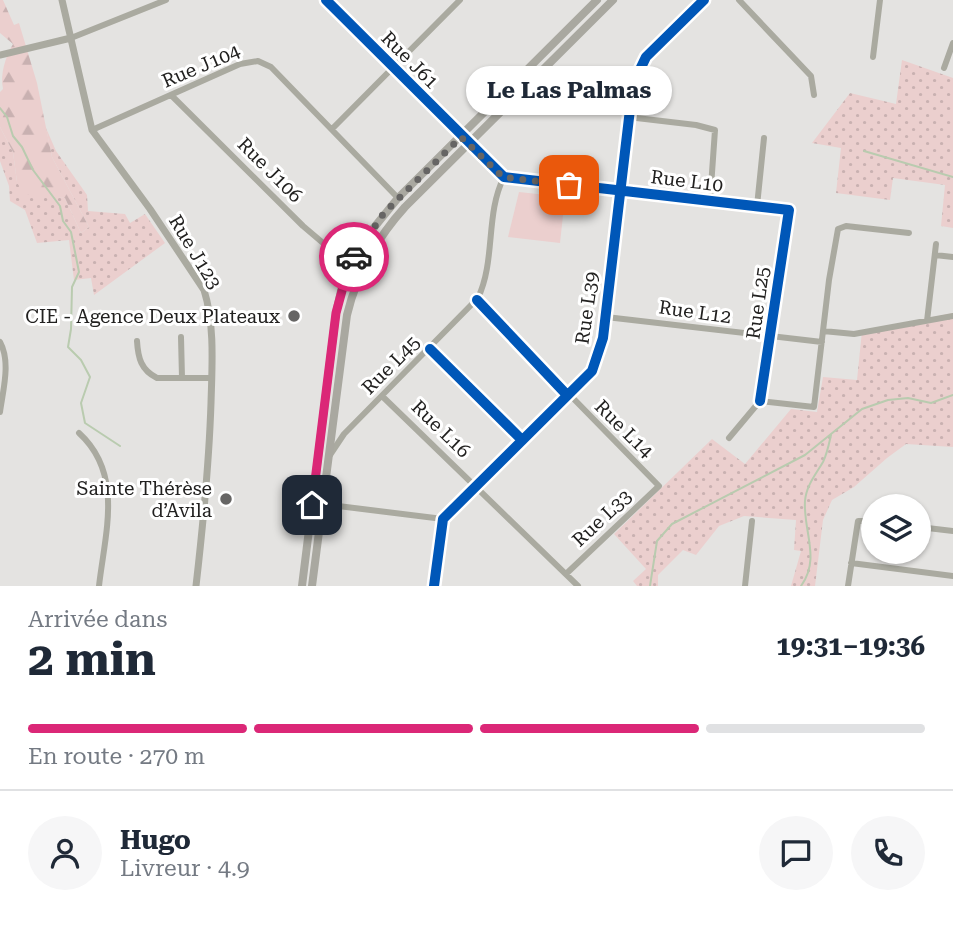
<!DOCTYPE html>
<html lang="fr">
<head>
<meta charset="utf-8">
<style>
	:root { --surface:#fff; --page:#f6f6f7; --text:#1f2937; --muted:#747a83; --line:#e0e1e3; --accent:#db2777 }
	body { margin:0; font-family:"Roboto Serif",serif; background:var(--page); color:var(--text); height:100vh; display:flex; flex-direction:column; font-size:26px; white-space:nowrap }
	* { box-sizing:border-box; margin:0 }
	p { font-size:23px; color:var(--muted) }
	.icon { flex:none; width:38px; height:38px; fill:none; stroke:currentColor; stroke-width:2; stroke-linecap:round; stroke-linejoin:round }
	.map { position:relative; height:586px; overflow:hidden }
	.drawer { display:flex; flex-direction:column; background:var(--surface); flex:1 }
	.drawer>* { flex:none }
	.buttons { position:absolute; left:861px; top:494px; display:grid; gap:14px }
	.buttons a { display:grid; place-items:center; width:70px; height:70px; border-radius:50%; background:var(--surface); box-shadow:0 2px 5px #0004; font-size:35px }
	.pin { position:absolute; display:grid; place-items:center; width:60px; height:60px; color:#fff; margin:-30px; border-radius:14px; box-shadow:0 4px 10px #0006 }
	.courier { position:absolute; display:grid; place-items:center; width:70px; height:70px; margin:-35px; border:5px solid #db2777; border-radius:50%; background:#fff; color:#222; box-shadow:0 2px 9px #0007 }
	.bubble { position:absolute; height:49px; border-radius:24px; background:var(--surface); box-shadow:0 2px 5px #0004; font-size:23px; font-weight:700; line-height:49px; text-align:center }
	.head em { font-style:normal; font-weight:700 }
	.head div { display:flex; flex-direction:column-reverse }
	.head { display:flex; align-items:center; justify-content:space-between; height:119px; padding:0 28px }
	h1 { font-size:46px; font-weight:700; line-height:52px }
	.bar { display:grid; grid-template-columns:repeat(4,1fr); gap:10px 7px; align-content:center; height:84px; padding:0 28px }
	.bar i { height:9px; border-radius:5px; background:var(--line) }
	.bar .current { background:var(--accent) }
	.bar p { grid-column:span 4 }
	.line { display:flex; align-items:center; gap:18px; padding:0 28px; border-top:2px solid var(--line) }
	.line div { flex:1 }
	.round { display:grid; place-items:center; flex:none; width:74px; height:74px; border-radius:37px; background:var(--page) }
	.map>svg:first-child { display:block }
</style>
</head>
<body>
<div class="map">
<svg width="953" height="586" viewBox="0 0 953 586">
	<defs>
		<pattern id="grass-dots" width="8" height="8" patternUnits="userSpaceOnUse" patternTransform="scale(1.75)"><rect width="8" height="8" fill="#ebcfce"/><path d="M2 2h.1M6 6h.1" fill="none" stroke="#c9b1b1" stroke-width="1.8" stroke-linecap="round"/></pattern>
		<pattern id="forest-firs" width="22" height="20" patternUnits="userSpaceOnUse" patternTransform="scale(1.75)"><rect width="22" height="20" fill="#ebcfce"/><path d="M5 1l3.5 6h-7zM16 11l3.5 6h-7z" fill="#c9b1b1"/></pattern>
	</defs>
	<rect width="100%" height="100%" fill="#e4e3e1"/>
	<path fill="url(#grass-dots)" d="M902,60l51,18v150l-12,-2 4,-41 -52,-7 -3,22 -54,-7 5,-45 -29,-5 38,-50 46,11z
		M0,127l13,25 4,30 29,13 19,3 16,35 8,-6 -37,-70 -6,-29 10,23 31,44 1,16 37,3 5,9 15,-9 20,29 -71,52 -3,-17 -17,2 -5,-40 -32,3 -12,-33 -15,-9 -1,-15 -9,-25z
		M953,313v134l-47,-3 -19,14 -33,29 -22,13 -9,20 -8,66h-24l10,-35 -7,-1 2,-30 -52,-4 -25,10 -23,29 -13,-5 -25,25v11h-21l-4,-5 13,-12 -32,-35 98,-95 33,25 46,-55 26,3 6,-35 34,3 5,-49z"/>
	<path fill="url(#forest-firs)" d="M0,0h3l11,25 5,-2 18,60 15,74 37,70 -8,6 -16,-35 -42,-4 -6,-12 -4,-30 -13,-25v-35l3,-3c-3,-15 2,-31 10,-45l-13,-11z"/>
	<path fill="#ebcfce" d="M519,192l46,5 -5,46 -52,-6z"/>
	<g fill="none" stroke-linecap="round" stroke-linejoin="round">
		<path stroke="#b9cbaf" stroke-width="2" d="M0,108l7,9 6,19 9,11 11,23 27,36 3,15 8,11 8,40 -7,15 -1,42 -3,18 13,13 9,17 -9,26 4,20 35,23
			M864,151l89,26
			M650,586l7,-45 15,-17 133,-69 57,-46 26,-9 20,-2 23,5 22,-8
			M801,586c20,-27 2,-55 4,-85 1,-15 11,-27 18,-39 4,-8 6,-18 8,-27"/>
		<path stroke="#aaaaa0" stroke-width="6" d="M326,0l178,177 285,33 -29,191
			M739,0l72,76 3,19
			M71,38l95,-38
			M873,57l7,-57
			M944,68l9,-25
			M171,95l132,131 46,39
			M628,117l68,8 19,5 -5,71
			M332,129l128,-129
			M92,130l148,-66 18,-3 13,6 127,131
			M757,206l7,-68
			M935,255l18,2
			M477,300l182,186 -92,87
			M606,317l216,25
			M927,321l9,-77
			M823,331l31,3 99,-18
			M181,337l1,41
			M137,341c1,17 4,29 20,37h55
			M0,342c11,20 3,48 0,70
			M430,349l92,91
			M382,396l196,190
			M760,401l54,6 15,-127 9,-51 8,-3 63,7
			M79,433c45,41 26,100 20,153
			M729,438l31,-37
			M330,455l14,-21 134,-136c18,-38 7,-84 26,-121
			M322,504l121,15
			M919,527l34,4
			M851,563l102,13
			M434,586l9,-67 149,-148 11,-33 30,-254 13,-27 58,-57
			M745,586l7,-65
			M848,586l10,-65h15"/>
		<path stroke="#aaaaa0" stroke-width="7" d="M62,0l30,130 58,79 54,81c11,35 8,76 7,113 -2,61 -8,122 -15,183
			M0,55l71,-17"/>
		<path stroke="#a9a8a0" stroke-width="8" d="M302,586l34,-273 5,-22 8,-26 14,-24 35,-43 199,-198
			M312,586l35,-271c10,-42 29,-76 58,-108l208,-207"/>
		<defs>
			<path id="cycleway" d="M326,0l178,177 285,33 -29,191
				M477,300l90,95
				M430,349l92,91
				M434,586l9,-67 149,-148 11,-33 30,-254 13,-27 58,-57"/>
		</defs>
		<use href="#cycleway" stroke="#fff" stroke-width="15"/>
		<use href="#cycleway" stroke="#0057b8" stroke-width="10"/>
	</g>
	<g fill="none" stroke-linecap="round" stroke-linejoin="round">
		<path stroke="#666564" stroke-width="7" stroke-dasharray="0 12.6" d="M354,257l30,-44 77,-76 42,40 66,8"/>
		<path stroke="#db2777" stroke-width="9" d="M312,505l24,-192 13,-48 5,-8"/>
	</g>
	<g fill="#666564" stroke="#fff" stroke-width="2.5">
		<circle cx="294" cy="316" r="7"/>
		<circle cx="226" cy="499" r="7"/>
	</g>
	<g text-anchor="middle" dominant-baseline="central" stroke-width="6" stroke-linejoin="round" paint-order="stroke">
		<g font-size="19" fill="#222120" stroke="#fff">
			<text transform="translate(410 60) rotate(45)">Rue J61</text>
			<text transform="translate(201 66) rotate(-23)">Rue J104</text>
			<text transform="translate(270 170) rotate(45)">Rue J106</text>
			<text transform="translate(687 181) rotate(7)">Rue L10</text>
			<text transform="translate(195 252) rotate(59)">Rue J123</text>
			<text transform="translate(758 303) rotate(-82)">Rue L25</text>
			<text transform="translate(587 308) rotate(-82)">Rue L39</text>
			<text transform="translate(695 312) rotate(8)">Rue L12</text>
			<text transform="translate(391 365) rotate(-45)">Rue L45</text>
			<text transform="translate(441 429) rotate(44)">Rue L16</text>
			<text transform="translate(624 429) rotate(45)">Rue L14</text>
			<text transform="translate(602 518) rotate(-43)">Rue L33</text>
		</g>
		<g font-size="19" fill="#222120" stroke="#fff" text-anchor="end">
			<text x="280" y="316">CIE - Agence Deux Plateaux</text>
			<text x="212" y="488">Sainte Thérèse<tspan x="212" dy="22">d’Avila</tspan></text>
		</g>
	</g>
</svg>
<div class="buttons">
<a><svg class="icon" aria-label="layers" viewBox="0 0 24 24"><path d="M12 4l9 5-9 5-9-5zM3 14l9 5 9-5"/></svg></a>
</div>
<div class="pin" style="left:569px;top:185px;background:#ea580c"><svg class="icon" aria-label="bag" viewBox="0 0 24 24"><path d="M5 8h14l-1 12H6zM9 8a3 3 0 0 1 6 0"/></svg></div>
<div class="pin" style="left:312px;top:505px;background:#1f2937"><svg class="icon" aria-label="home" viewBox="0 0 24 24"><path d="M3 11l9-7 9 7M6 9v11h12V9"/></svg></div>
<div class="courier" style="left:354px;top:257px"><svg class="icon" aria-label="car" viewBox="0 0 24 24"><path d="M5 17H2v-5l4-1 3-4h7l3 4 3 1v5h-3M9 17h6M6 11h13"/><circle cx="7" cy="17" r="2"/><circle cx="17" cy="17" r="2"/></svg></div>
<div class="bubble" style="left:466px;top:66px;width:206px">Le Las Palmas</div>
</div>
<section class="drawer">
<div class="head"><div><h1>2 min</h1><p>Arrivée dans</p></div><em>19:31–19:36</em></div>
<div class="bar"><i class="current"></i><i class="current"></i><i class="current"></i><i></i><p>En route · 270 m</p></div>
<div class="line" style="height:126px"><a class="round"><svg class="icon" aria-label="person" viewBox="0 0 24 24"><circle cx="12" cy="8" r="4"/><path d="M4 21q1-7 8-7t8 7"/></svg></a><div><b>Hugo</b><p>Livreur · 4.9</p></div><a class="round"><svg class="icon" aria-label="chat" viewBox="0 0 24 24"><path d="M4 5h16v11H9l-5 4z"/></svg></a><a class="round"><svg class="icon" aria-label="phone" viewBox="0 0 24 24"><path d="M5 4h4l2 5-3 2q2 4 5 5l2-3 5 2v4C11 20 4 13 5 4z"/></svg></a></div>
</section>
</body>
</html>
